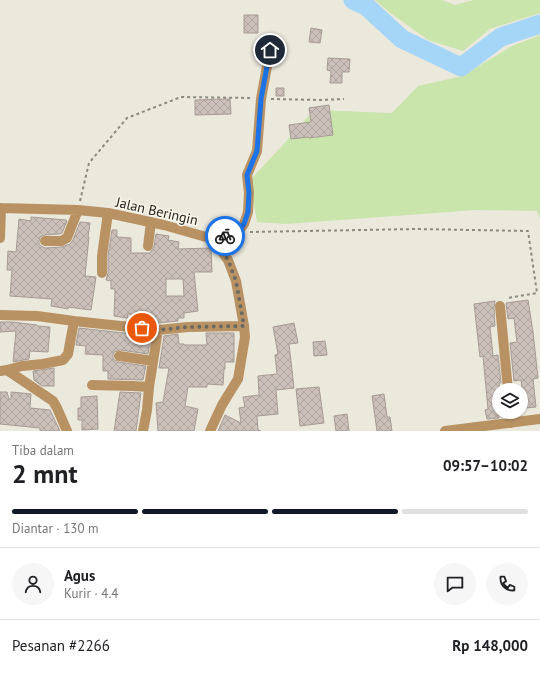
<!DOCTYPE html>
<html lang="id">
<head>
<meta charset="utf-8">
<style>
	:root { --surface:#fff; --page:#f6f6f6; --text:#202124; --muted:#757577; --line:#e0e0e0; --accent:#111827 }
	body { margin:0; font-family:"PT Sans",sans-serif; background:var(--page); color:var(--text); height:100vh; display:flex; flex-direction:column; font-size:15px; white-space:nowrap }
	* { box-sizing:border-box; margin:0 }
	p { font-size:13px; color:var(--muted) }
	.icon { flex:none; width:22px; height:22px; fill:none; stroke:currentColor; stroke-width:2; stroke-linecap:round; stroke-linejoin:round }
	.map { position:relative; height:431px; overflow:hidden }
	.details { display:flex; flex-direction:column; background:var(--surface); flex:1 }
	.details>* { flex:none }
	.fabs { position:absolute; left:492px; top:383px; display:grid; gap:8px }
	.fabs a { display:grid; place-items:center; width:36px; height:36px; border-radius:50%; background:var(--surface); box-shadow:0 1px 3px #0004; font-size:20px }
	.pin { position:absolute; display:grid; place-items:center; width:34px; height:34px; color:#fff; margin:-17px; border:2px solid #fff; border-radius:50%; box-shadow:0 1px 4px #0007 }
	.courier { position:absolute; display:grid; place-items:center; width:40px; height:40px; margin:-20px; border:3px solid #1a73e8; border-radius:50%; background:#fff; color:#222; box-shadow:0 1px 5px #0007 }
	.headline em { font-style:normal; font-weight:700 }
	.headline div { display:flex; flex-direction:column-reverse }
	.headline { display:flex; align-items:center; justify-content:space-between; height:68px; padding:0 12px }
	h1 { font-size:26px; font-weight:700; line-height:30px }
	.bar { display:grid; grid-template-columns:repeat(4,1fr); gap:6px 4px; align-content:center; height:48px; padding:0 12px }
	.bar i { height:5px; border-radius:3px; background:var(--line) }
	.bar .active { background:var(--accent) }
	.bar p { grid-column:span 4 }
	.line { display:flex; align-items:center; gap:10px; padding:0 12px; border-top:1px solid var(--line) }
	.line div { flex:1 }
	.round { display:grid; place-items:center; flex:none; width:42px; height:42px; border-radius:21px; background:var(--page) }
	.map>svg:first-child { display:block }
</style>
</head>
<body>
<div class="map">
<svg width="540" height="431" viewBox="0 0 540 431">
	<defs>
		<pattern id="building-cross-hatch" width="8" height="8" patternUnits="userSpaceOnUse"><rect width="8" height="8" fill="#ccc0ba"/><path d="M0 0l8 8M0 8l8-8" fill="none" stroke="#afa59f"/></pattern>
	</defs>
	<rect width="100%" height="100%" fill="#ebe8dc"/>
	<path fill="#c9e5ac" d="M375,0h67l13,5 19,-5h66v13l-50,16 -27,22 -35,-11 -39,-28z
		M540,35v184l-3,-8 -61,-1 -190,14 -29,-2 -7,-42 31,-33 33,-37 78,3 26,-27 44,-10 50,-30z"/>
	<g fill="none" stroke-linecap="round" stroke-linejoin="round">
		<path stroke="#a6d6f7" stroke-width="19" d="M353,0l13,6 36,33 59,28 40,-30 39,-13"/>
	</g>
	<path fill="url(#building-cross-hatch)" stroke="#a69b94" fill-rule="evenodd" d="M244,15h14v18h-14z
		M311,28l11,2 -2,13 -11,-1z
		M328,58l22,1 -1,13h-7v11h-12l1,-12 -4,-1z
		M276,88h8v8h-8z
		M224,99h6l1,15 -36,1v-15z
		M329,105l4,30 -24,3 -1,-1 -17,2 -2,-14 22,-3 -2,-14z
		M31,217l35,3 1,1 -5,12 -3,1 -14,1 -5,2 -1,4v3l2,2 4,2 16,-1 9,-3 3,-4 7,-18 10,1 -2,14h1l-4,39 11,1 -5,33 -23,-3v2l-17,-3 1,-7 -42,-3 2,-26h-5l1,-19 8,1 3,-33 12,2z
		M112,230h5v7l14,1v15h19l4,-6 2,-13 13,2 -1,4 11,2 -1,7 33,-1 1,24h-18l4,39 -14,2v5h-6v3l-20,2 -12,-1v-7l-18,-1 -1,4 -13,-2 1,-27h-4v-8l-5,-1 2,-7v-17zM166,279h17l1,17h-18z
		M528,300l5,32 5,46 -5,1 3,28 -11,1 -4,-28 -7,1 -4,-38 7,-1 -3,-24 -6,1 -2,-16z
		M495,301l-1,6 1,19 -5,1 3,29 5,-1 3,28h-2l1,7h-1v28l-12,1 -2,-9 3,-1 -5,-53 -3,1 -6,-53z
		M0,322h12l25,3v1l13,1 -2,25 -18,-1 -1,8 -16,3 3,-31 -16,1z
		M294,323l4,20 -9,1 5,44 -18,2 2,24 -21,2 1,14 3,1h-43l7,-16 16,8 -2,-15 6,-1 -2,-10 16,-2 -1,-19 19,-2 -2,-19 3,-1 -5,-27z
		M79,328l72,8 -3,18 -28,-4 -6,2 -1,3v4l5,3 28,4 -3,14 -35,-1v-8h-5v-16l-18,-1 1,-8 -10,-1z
		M206,333h28v29h-9v7h-1l-1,16 -16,-1v3h-19l-3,19 13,3 -4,22h-36l-2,-28 7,-1 6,-34h-10l5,-32 14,-2 1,10h5v1h23z
		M325,341l2,14 -13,1 -1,-14z
		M54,368v18h-12l-8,-6 -1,-9z
		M319,387l5,36 -24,3 -4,-37z
		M0,392h7l2,7h2v-7l20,2 -1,14 20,2 10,21h-20v-3l-40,-4z
		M120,392l21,1 -5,38h-22z
		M384,394l3,23h3l2,14h-15l-5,-35z
		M97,396l1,33 -16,1v-10h-4v-12h3v-11z
		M347,414l2,17h-13l-2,-15z"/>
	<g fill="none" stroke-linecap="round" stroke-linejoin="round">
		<path stroke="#8b8980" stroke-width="2" stroke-dasharray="3 3" stroke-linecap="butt" d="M271,99l50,1 23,-1
			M80,201l9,-38 38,-45 54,-21 70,1
			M250,232l167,-3 111,2 9,62 -30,5"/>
		<path stroke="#b99264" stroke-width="10" d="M0,208l78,2 30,3 56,12 49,14 15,21 8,21 8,45 1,11 -7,42 -16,26 -12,26
			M0,238l1,-30
			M213,239l24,-6 7,-9 4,-12 1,-19 -2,-18 10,-24 4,-52 9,-49
			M45,241h16l6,-3 11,-28
			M148,246l3,-24
			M102,273v-17l6,-43
			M500,306l8,84
			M0,315l37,1 37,5 84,9 30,-3 56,-1
			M119,356l34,5
			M7,370l15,-4 21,-2 20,-4 5,-6 6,-33
			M0,371l7,-1 46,31 4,7 10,23
			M92,385l40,1 17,1 -2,23 -4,21
			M149,387l9,-57
			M510,412l1,11
			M445,431l95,-12"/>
	</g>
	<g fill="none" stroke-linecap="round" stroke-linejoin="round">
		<path stroke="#6a6961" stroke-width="4" stroke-dasharray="0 7.2" d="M142,328l16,2 30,-3 56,-1 -8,-45 -8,-21 -15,-21 12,-3"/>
		<path stroke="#1a73e8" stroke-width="5" d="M225,236l12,-3 7,-9 4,-12 1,-19 -2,-18 10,-24 4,-52 9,-49"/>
	</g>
	<g text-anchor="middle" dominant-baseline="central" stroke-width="3" stroke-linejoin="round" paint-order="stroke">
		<g font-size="14" fill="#25241f" stroke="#f9f5e9">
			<text transform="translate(157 211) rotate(13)">Jalan Beringin</text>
		</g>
	</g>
</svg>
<div class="fabs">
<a><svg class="icon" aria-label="layers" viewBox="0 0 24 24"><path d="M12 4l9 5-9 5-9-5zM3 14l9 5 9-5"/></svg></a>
</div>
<div class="pin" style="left:142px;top:328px;background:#ea580c"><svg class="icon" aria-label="bag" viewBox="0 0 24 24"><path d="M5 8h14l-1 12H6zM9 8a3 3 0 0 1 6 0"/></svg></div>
<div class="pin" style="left:270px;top:50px;background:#1f2937"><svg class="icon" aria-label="home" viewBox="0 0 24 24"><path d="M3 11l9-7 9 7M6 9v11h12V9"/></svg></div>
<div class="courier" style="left:225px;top:236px"><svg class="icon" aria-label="bike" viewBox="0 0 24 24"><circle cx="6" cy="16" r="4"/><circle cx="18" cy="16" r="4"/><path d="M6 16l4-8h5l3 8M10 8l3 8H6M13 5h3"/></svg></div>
</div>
<section class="details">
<div class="headline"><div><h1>2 mnt</h1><p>Tiba dalam</p></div><em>09:57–10:02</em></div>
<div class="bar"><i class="active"></i><i class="active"></i><i class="active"></i><i></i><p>Diantar · 130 m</p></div>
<div class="line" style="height:72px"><a class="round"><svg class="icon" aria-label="person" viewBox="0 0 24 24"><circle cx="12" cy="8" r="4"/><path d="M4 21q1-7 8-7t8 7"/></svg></a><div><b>Agus</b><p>Kurir · 4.4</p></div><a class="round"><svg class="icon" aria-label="chat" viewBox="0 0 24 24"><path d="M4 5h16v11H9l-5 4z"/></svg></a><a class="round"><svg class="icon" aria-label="phone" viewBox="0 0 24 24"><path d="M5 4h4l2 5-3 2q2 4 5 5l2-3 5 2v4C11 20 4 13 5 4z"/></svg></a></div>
<div class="line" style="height:52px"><div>Pesanan #2266</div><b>Rp 148,000</b></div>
</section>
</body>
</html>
